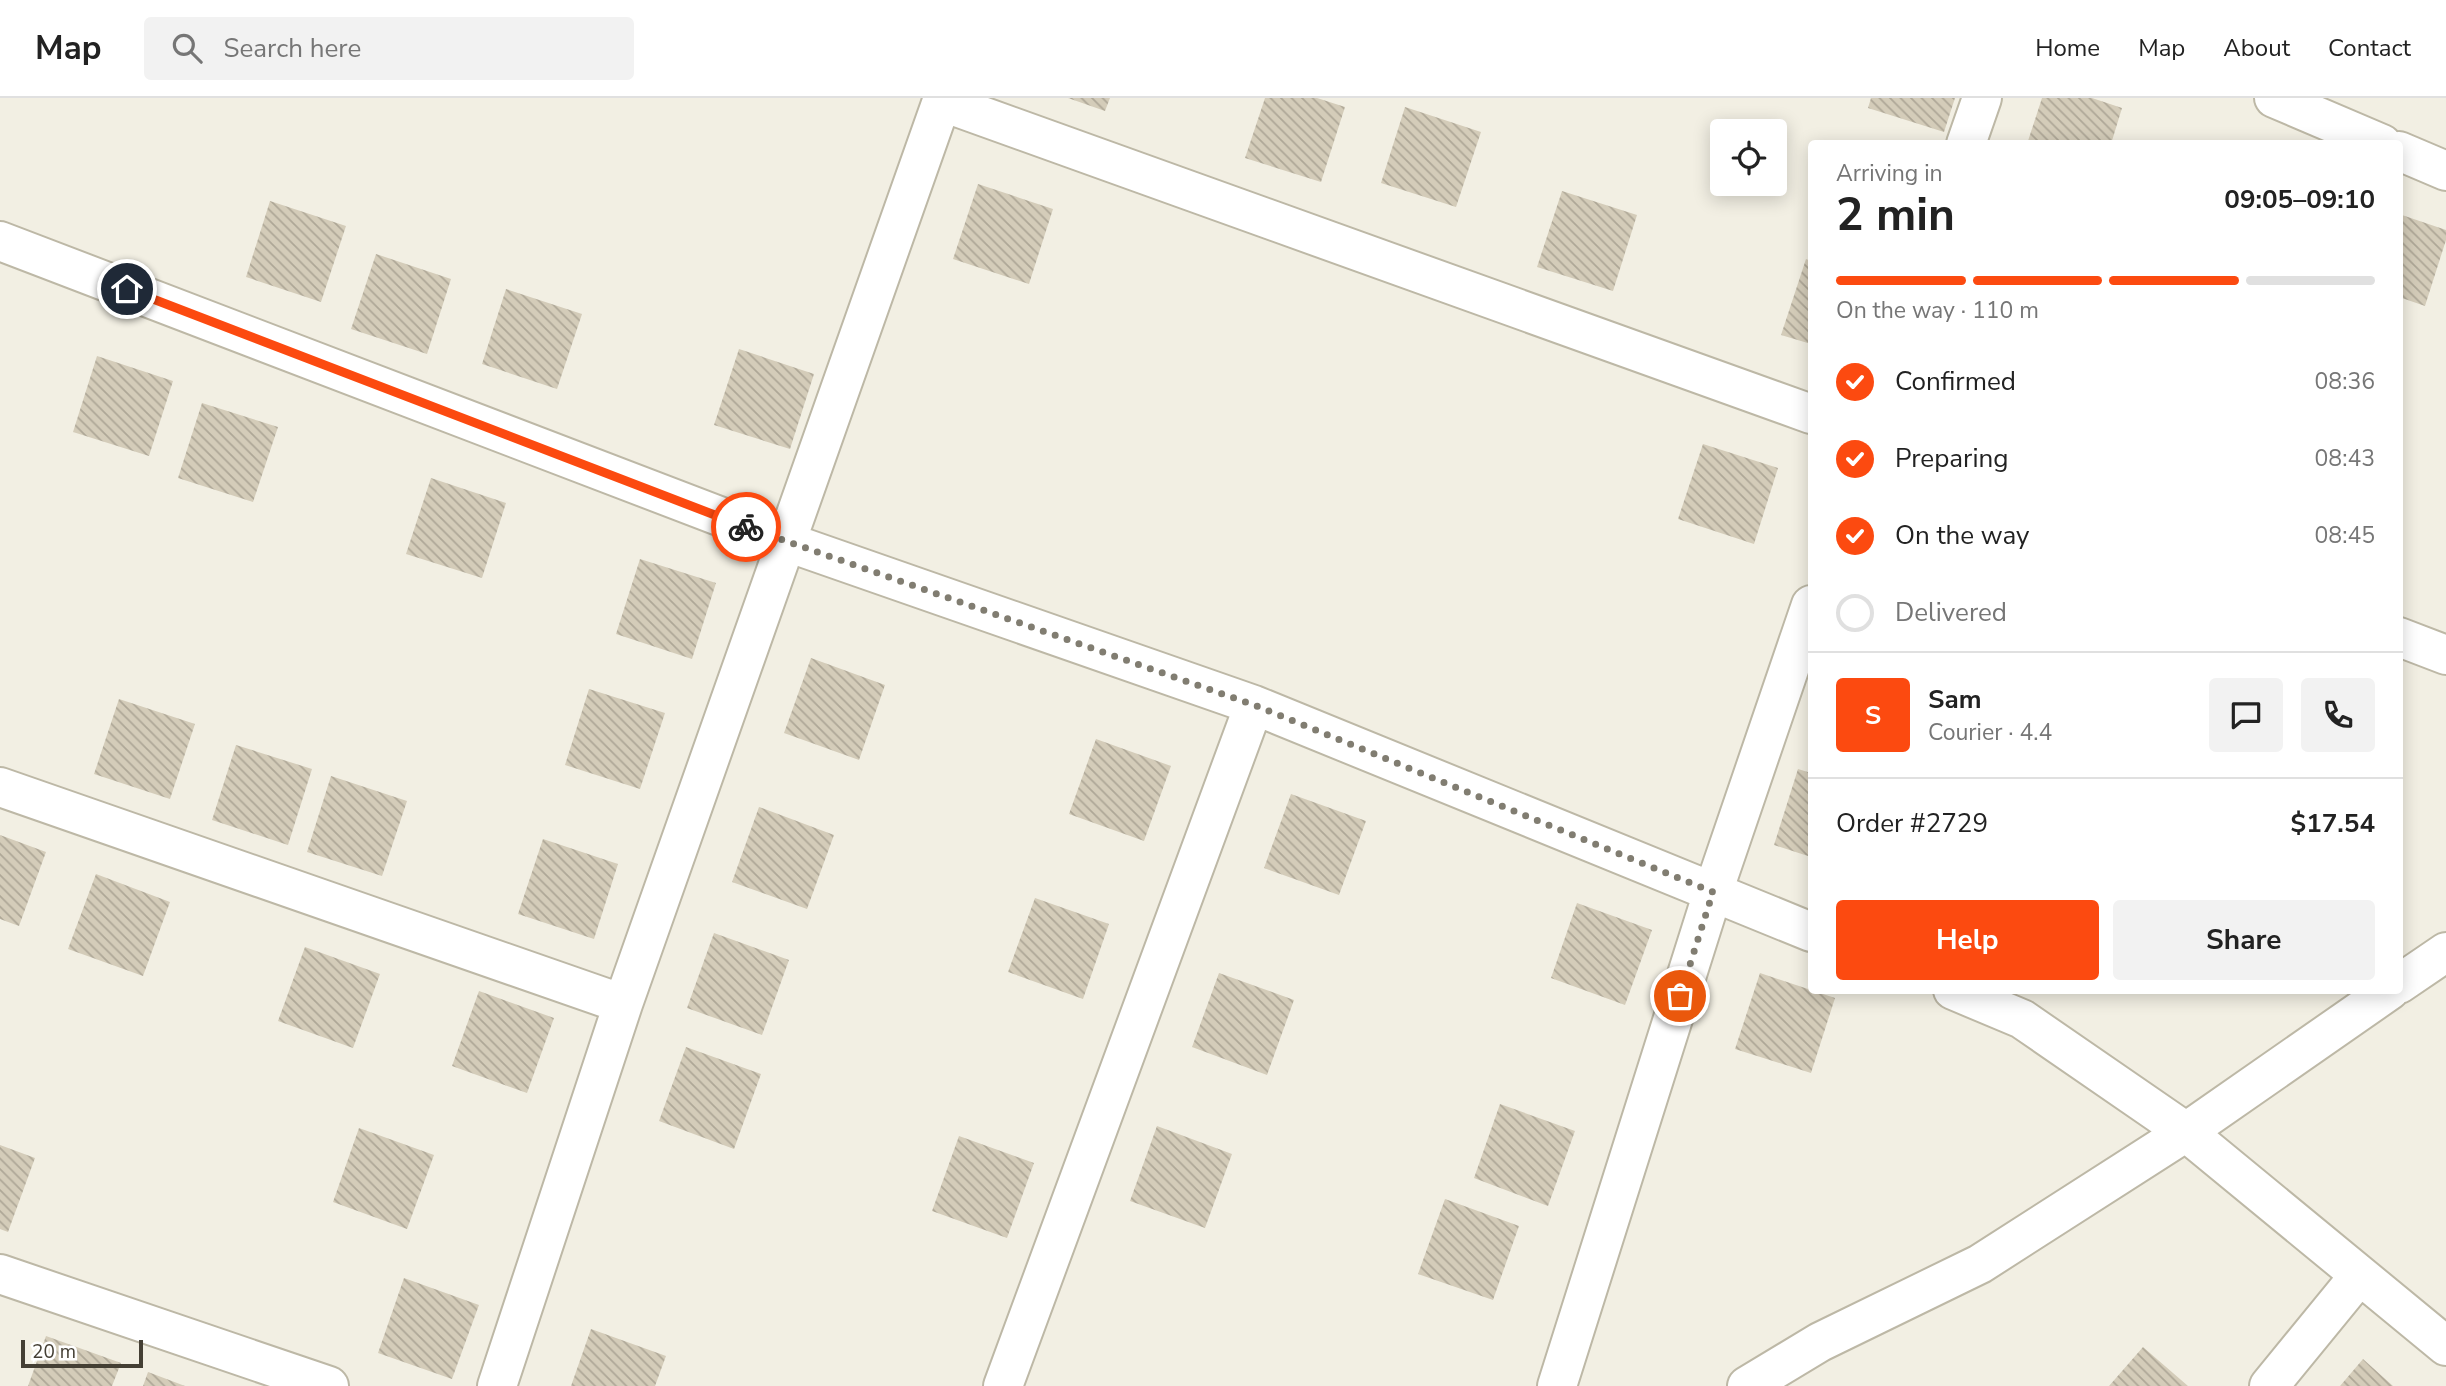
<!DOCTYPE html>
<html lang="en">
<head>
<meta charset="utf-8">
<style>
	:root { --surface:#fff; --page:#f2f2f2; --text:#222; --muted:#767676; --line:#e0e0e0; --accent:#fc4a10 }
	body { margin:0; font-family:"Nunito Sans",sans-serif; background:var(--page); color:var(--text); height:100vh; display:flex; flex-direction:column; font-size:26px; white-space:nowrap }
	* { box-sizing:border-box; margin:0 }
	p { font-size:23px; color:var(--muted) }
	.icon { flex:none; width:38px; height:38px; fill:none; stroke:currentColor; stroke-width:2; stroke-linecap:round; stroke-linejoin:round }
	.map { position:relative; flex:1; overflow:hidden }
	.sheet { position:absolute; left:1808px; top:42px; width:595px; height:854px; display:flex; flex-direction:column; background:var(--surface); border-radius:7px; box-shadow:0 4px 18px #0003 }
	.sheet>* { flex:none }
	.fabs { position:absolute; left:1710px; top:21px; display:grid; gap:14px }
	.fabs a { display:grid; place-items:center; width:77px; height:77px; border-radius:7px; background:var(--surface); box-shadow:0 4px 18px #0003; font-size:35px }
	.scale { position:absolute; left:21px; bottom:18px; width:122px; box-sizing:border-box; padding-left:7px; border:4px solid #443f34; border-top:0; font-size:19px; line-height:24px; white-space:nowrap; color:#443f34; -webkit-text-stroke:5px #fff; paint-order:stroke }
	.pin { position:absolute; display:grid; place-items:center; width:60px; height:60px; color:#fff; margin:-30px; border:4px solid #fff; border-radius:50%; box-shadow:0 2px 7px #0007 }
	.courier { position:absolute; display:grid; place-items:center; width:70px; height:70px; margin:-35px; border:5px solid #fc4a10; border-radius:50%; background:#fff; color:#222; box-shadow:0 2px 9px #0007 }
	.head em { font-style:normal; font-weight:700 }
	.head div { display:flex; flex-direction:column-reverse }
	.head { display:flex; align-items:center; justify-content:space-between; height:119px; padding:0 28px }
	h1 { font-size:46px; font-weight:700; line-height:52px }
	.bar { display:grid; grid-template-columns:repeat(4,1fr); gap:10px 7px; align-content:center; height:84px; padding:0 28px }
	.bar i { height:9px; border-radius:5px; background:var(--line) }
	.bar .active { background:var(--accent) }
	.bar p { grid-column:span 4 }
	.line { display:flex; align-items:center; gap:18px; padding:0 28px; border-top:2px solid var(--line) }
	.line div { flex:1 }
	.round { display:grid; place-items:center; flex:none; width:74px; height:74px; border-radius:7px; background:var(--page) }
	ol { padding:0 28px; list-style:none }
	li { display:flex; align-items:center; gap:21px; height:77px }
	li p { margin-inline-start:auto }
	li .icon { padding:7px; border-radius:50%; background:var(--accent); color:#fff; stroke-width:4 }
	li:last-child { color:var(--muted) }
	li i { width:38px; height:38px; border:4px solid var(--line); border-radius:50% }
	.primary-button { display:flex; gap:14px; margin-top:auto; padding:14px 28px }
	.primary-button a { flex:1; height:80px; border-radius:7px; background:var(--accent); color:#fff; font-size:28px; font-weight:700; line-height:80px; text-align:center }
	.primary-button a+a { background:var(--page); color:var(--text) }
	header { display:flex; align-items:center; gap:42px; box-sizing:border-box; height:98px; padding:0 35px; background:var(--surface); border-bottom:2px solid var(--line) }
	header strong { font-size:33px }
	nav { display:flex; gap:38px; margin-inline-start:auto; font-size:24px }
	.search { width:490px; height:63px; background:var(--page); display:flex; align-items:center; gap:18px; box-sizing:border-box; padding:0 24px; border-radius:7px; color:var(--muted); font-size:26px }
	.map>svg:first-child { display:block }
</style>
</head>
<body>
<header>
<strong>Map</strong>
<div class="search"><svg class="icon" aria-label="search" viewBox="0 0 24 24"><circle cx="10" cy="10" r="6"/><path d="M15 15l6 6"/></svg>Search here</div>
<nav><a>Home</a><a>Map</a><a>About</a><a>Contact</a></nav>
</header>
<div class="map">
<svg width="2446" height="1288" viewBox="0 0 2446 1288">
	<defs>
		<pattern id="building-back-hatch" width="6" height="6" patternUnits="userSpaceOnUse" patternTransform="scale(1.75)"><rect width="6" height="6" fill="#d4ccb9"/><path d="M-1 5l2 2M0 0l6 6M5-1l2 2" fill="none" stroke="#aea797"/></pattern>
	</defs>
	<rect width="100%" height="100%" fill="#f2efe3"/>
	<path fill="url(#building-back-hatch)" d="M1068,0h42l-5,13z
		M1265,0h52l28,9 -24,75 -76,-24z
		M1871,0h84l-11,34 -76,-24z
		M2042,0h50l30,10 -11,36h-84z
		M1405,9l76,25 -25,75 -75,-24z
		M978,86l75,25 -24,75 -76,-25z
		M1562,93l75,24 -24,76 -76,-24z
		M270,103l76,25 -25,76 -75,-25z
		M2399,116l47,16v10l-21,66 -26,-9z
		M376,156l75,25 -24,75 -76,-25z
		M1806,161l5,2v83l-30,-9z
		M506,191l76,25 -25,75 -75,-25z
		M739,251l75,25 -24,75 -76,-24z
		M97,258l76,25 -24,75 -76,-24z
		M202,305l76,24 -25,75 -75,-24z
		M1703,346l75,24 -24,76 -76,-25z
		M431,380l75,25 -24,75 -76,-24z
		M640,461l76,24 -24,76 -76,-25z
		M811,560l74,27 -26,75 -75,-27z
		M589,591l76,24 -25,76 -75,-24z
		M119,601l76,25 -25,75 -76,-25z
		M1096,641l75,27 -27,75 -75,-27z
		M236,647l76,24 -24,76 -76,-25z
		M1798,671l13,4v84l-37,-12z
		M331,678l76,25 -25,75 -75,-24z
		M1291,696l75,27 -27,74 -75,-27z
		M759,709l75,28 -27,74 -75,-27z
		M0,737l46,17 -27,74 -19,-7z
		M543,741l75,25 -24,75 -76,-25z
		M96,776l74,28 -27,74 -75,-27z
		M1035,800l74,26 -26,75 -75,-27z
		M1577,805l75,27 -27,75 -74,-27z
		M714,835l75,27 -27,75 -75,-27z
		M305,849l75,27 -27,74 -75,-27z
		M1219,875l75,27 -27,75 -75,-28z
		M1760,875l75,25 -24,75 -76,-24z
		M479,893l75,27 -27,75 -75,-27z
		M686,949l75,27 -27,75 -75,-28z
		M1500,1006l75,27 -27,75 -74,-28z
		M1157,1028l75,28 -27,74 -75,-27z
		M359,1030l75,27 -27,74 -74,-27z
		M959,1038l75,27 -27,75 -75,-27z
		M0,1047l35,13 -27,74 -8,-3z
		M1445,1101l74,27 -26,74 -75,-26z
		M404,1180l75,27 -27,74 -74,-26z
		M591,1231l75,27 -11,30h-84z
		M46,1238l75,27 -9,23h-84z
		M2143,1249l45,39h-79z
		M2363,1261l30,27h-53z
		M148,1274l37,14h-42z"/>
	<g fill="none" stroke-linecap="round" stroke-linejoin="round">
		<defs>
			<path id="minor" d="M2274,0l108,46
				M943,4l868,312
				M1966,46l16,-46
				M2399,53l47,20
				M0,143l787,301 467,163 557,227
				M2399,539l47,18
				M0,689l623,217
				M2399,886l47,-32
				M1953,892l69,29 164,113 260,214
				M0,1176l329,112
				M497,1288l126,-382 320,-906
				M1003,1288l251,-681
				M1557,1288l156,-494 98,-287
				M1747,1288l73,-44 160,-78 206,-132 204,-142
				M2269,1288l90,-110"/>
		</defs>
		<use href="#minor" stroke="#bdb8a6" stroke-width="42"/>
		<use href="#minor" stroke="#fff" stroke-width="38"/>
	</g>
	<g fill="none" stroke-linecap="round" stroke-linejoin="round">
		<path stroke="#817d71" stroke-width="7" stroke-dasharray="0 12.6" d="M746,429l508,178 459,187 -33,104"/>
		<path stroke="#fc4a10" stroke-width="9" d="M127,191l619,238"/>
	</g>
</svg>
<div class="fabs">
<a><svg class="icon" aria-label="locate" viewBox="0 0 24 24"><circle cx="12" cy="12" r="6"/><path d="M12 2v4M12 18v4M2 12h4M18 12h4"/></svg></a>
</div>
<div class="scale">20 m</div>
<div class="pin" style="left:1680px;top:898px;background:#ea580c"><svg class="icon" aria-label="bag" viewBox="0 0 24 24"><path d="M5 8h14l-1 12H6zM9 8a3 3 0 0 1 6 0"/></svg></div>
<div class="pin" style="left:127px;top:191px;background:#1f2937"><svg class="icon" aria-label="home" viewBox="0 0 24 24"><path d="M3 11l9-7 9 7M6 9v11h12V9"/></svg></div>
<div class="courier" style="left:746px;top:429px"><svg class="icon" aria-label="bike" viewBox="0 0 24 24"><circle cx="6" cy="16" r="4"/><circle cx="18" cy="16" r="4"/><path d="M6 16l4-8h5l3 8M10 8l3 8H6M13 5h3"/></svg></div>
<section class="sheet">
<div class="head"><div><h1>2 min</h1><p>Arriving in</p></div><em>09:05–09:10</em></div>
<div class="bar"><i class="active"></i><i class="active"></i><i class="active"></i><i></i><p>On the way · 110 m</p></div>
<ol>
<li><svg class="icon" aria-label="check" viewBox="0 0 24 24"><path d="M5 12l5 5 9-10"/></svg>Confirmed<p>08:36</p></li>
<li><svg class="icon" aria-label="check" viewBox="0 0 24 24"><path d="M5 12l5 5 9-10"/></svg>Preparing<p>08:43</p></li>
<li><svg class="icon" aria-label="check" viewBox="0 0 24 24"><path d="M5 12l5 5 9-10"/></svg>On the way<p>08:45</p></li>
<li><i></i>Delivered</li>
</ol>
<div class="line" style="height:126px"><b class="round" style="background:var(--accent);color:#fff">S</b><div><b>Sam</b><p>Courier · 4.4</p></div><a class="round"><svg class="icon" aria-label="chat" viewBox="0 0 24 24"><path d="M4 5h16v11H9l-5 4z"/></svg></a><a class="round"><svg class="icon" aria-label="phone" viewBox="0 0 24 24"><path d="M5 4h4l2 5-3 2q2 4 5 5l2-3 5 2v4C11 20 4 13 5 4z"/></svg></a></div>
<div class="line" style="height:91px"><div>Order #2729</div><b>$17.54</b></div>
<div class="primary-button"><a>Help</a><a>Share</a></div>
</section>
</div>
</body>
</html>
